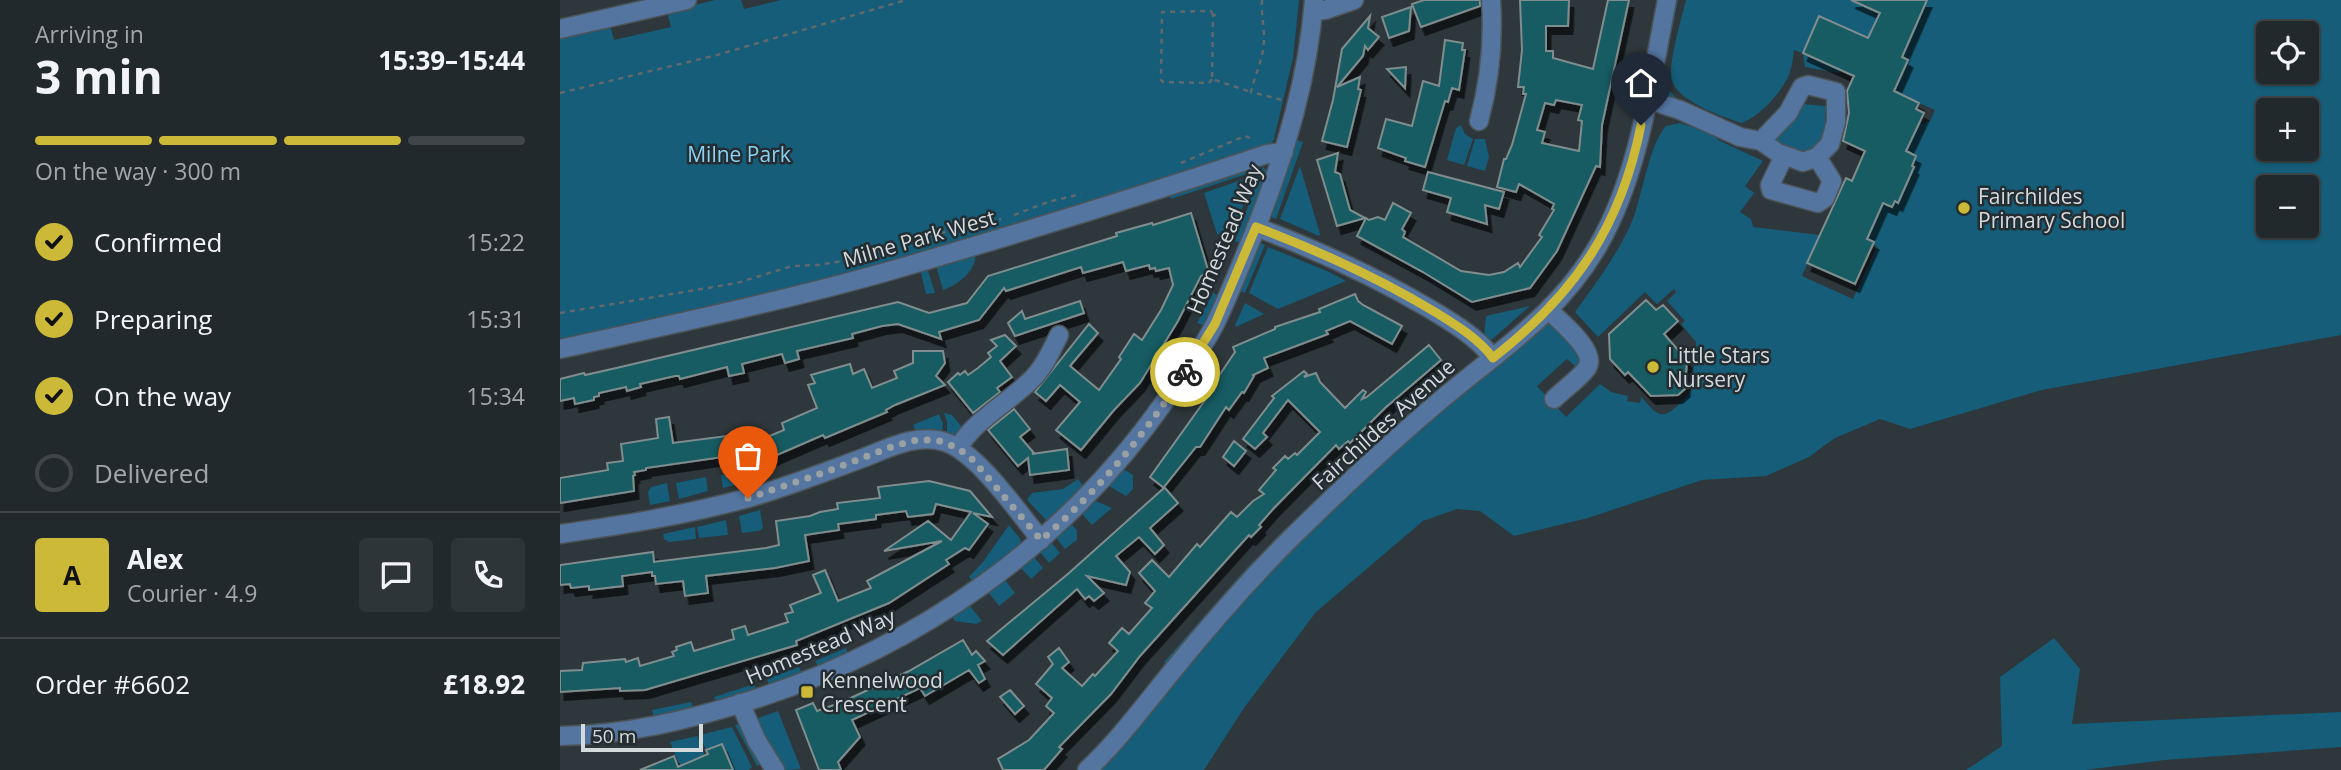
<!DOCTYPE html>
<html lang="en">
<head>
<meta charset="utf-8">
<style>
	:root { --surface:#22292c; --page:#2e3538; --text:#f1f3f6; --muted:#a2a6a9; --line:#3f4548; --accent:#ccb938 }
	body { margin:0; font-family:"Open Sans",sans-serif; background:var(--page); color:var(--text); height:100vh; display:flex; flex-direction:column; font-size:26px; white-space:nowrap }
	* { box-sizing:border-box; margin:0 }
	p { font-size:23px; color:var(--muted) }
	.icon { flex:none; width:38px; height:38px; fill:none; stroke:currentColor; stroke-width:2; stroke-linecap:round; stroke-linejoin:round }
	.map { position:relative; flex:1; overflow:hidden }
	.details { display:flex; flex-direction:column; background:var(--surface); width:560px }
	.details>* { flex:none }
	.buttons { position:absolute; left:1696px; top:21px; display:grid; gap:14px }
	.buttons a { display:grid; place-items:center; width:63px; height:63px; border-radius:7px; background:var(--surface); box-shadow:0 2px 5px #0004,0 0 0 2px var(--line); font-size:35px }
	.scale { position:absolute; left:21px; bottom:18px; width:122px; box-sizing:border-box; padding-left:7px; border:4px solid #d4dadc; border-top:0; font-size:19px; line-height:24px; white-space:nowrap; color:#d4dadc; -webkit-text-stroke:5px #242d31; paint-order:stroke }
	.pin { position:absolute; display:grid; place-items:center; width:60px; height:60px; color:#fff; margin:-72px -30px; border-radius:50% 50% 50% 0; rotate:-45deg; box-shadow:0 0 7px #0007 }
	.pin .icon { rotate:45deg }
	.courier { position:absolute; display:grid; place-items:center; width:70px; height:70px; margin:-35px; border:5px solid #ccb938; border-radius:50%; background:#fff; color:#222; box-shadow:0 2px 9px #0007 }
	.summary em { font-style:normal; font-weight:700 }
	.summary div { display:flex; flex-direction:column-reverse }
	.summary { display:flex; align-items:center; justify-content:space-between; height:119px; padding:0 35px }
	h1 { font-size:46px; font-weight:700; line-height:52px }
	.bar { display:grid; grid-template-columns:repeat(4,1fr); gap:10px 7px; align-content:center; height:84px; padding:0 35px }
	.bar i { height:9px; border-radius:5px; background:var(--line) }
	.bar .selected { background:var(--accent) }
	.bar p { grid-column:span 4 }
	.line { display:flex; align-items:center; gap:18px; padding:0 35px; border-top:2px solid var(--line) }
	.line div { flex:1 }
	.round { display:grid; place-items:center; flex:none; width:74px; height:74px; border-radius:7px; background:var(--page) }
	ol { padding:0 35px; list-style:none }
	li { display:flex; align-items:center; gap:21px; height:77px }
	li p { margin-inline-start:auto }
	li .icon { padding:7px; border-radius:50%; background:var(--accent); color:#111; stroke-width:4 }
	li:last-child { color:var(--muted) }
	li i { width:38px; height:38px; border:4px solid var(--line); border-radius:50% }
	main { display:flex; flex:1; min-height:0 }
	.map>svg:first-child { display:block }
</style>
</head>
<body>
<main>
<section class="details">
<div class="summary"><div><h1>3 min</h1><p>Arriving in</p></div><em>15:39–15:44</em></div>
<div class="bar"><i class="selected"></i><i class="selected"></i><i class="selected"></i><i></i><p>On the way · 300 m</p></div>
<ol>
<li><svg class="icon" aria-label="check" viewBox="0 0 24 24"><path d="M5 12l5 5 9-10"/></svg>Confirmed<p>15:22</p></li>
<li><svg class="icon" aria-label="check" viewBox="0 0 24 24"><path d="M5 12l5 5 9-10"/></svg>Preparing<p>15:31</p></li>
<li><svg class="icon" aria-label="check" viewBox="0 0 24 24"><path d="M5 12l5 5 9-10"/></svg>On the way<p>15:34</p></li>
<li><i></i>Delivered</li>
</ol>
<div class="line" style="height:126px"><b class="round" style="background:var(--accent);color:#111">A</b><div><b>Alex</b><p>Courier · 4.9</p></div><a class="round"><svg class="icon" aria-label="chat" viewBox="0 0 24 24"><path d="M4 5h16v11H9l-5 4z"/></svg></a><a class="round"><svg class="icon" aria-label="phone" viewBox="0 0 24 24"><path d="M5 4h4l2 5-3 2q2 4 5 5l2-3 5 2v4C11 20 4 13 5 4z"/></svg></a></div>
<div class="line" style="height:91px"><div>Order #6602</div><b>£18.92</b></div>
</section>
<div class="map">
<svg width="1781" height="770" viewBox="0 0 1781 770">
	<defs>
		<filter id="shadow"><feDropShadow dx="4.5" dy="8" stdDeviation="0" flood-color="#0009"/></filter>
	</defs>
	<rect width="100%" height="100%" fill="#2e373b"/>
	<path fill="#155d79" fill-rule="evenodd" d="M155,0h26l3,9 37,-9h518l-6,58 -19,81 -4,7 -99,34 -289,86 -322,77v-307l50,-11 4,15 57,-13 -4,-15z
		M1116,0h2l-15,73 4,15 12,13c-11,-2 -17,-6 -20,-17z
		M1126,0h200l-18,38 -29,35 -34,-6 -2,-14 -9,-3c-1,9 -2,19 -6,27 -8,17 -30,41 -47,46 -18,-6 -63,-22 -69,-42 -5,-15 10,-64 14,-81z
		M1367,0h414v335l-299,55 -132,39 -30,-10 -45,19 -26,19 -43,19 -64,4 -114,38 -74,18 -34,-25 -23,-2 -34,12 -107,91 -72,96 -40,62h-105l138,-163 85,-89 78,-72 147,-121 4,-1 30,27 2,9 -6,8 -10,-9 -30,27 29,31 34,-33 11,8 17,4 -1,5 13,2 1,-6c6,5 10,13 17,16 10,7 30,-17 34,-25l4,-46 -15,-18 4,-3 -18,-20 9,-9 -2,-3 -17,15 -12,-12 -47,45 -23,-25c22,-30 43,-58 58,-93 9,-24 17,-76 33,-93l14,-3 33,11 5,6 45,21 -18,25 9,7 -14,19 11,7 2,8 67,8 -18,41 51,23 24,-53 -11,-5 17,-38 9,4 3,-6 2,1 17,-35 -2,-1 4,-10 -10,-5 13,-29 5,2 2,-3h4l5,-11 -43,-19 16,-31 -6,-3zM1708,33h38v39h-38zM1708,110h38v39h-38zM1708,187h38v39h-38z
		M1242,104l24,2 -1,16 6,1 -8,22 -24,10 -25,-14 23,-26z
		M901,125l4,9 8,5 -9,26 -17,-5 9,-32z
		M915,139h10l4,18 -4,14 -18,-5z
		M737,140l6,2 -27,77 -5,-2z
		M700,165l-4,6 -85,28 -2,-5z
		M740,166l20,68 -1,2 -39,-17z
		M703,167l3,3v5l-26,68 -5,-2z
		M695,175l-25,64 -13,-5 -13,-41z
		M700,243l5,2 -20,48 -5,-2z
		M708,247l59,24 19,10 -68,28 -29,-16z
		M415,253c3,17 -18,33 -32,37l-7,-25z
		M367,267l8,26 -9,1 -6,-25z
		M653,293l5,2 -15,30 -6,-2z
		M685,303l19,11 -28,13 -1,-2z
		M970,306l-41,36 -5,-4 2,-22z
		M384,413l8,2 13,16 -8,8 -10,-5v-12z
		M379,414l4,10 -1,9 -16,-3 -10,2 -3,-7z
		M564,469l9,6v14l-7,7 -17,-10z
		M184,473l5,2 1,6 -27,7 -2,-13z
		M146,477l2,14 -29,8 -3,-16z
		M518,479l6,8 -37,34 -20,-21 5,-7 31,-4z
		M107,483l3,18 -20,4 -2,-13 3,-5z
		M536,501l16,7 -20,17 -10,-11z
		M200,510l3,18 -4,3 -17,2 -3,-17z
		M166,520l2,15 -29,3 -2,-11z
		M449,525l12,15 -1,5 -48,36 -3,-4 14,-15z
		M512,525l5,5v10l-12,9 -9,-11z
		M135,527l1,12 -27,3 -5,-3 -1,-5z
		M491,542l9,11 -11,10 -9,-11z
		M474,557l9,11 -12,11 -10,-11z
		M693,561l4,3 -90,100 -3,-2z
		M445,580l10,13 -16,13 -10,-13z
		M410,606l12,15 -6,3 -21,-3 -3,-4z
		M1494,638l26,31 -8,55 269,-12v35l-176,13 -80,10h-119l36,-24 -2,-69z
		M286,648l2,5 -30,13 -3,-5z
		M239,667l2,5 -32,13 -2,-6z
		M194,684l2,5 -40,13 -2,-5z
		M131,702l2,6 -39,9 -2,-7z
		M218,711l23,58 -17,1 -13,-18 -15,-33z
		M179,724l22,40 -4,2 -22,-41z
		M172,727l20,40 -3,3h-16l-10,-26 -17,6 -6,-15z
		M137,736l8,20 -25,10 -10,-24z"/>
	<path fill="#165c62" stroke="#808d8e" stroke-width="2" fill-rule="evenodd" filter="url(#shadow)" d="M864,0h56v6l-59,21 -9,-23z
		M960,0h49l-1,26h-22v25h7v7l40,11 15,-69h21l-27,125 -2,42 -4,-1 -39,85 -27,37 -58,14 -49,-30 -66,-36 9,-18 3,2 9,-3 7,3 8,-17 18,10 -9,16 3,3 -2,5 58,34 28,4 15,-3 14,-9 2,4 22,-30 -3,-2 15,-25 -2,-1 2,-5 -35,-20 -3,8 -19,-5 7,-28h2l6,-14 14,-51h-3l1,-7h-6l4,-37zM996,100l26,5 -4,15 4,1 -3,30 -37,-8 3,-11 -8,-2 8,-27 9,2z
		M1291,0h76l-25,57 6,3 -14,31 25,12 -3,6 8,4 -18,38 10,5 -4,10 2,1 -16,36 -3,-2 -3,6 -9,-4 -16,36 7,3 -19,42 -48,-21 39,-85 6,3 13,-30 -22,-10 6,-28 -2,-22 7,-15 -51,-23 16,-37 49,22 12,-25z
		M851,7l-2,24 -20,7 -7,-21z
		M810,16l-2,12 11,9 -11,13 -3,-4 -2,10 -26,31 23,-10 -2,12 3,1 -14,57 -25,-6 11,-41 9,-51z
		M885,40l18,3 -1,7h3l-6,40 -7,-2 -4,14 -3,-1 -20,66 -20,-6 1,-3 -28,-10 8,-29 26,7 11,-45 16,5z
		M846,67l-1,21 -18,-19z
		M778,153l-3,19 5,2 10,36 15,8 -28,8 -20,-66z
		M868,172l76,20 -5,17 -14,-4 2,19 -40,-12 4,-14 -28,-8z
		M631,213l18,60 -8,3 -23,45 -38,62 -26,27 -33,40 -25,-20 24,-28 -20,-17 -14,16 -11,-9 54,-68 9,9 -28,33 29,24 22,-31 -2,-2 15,-23 8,6 19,-30 12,-25 -4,-17 -13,3 -1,-3 -5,1 -1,-4 -23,6 -3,-9 -40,11 -2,-6 -75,24 -2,-3 -25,32 -40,12 2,7 -43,-15 -16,2 -30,8 1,4 -56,13 2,8 -14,4 -3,-9 -40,10 2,9 -15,3 -2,-9 -47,12 -1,-3h-4l-35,8 1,3 -14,4 -1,-4 -27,6v3l-5,1v3l-19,4 -1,-6 -14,3v-22l24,-6 1,2 27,-6 286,-67 31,11 38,-10 21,-27 129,-40 -1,-3 36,-10 1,2z
		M795,294l3,7 5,4 39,21 -10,18 -42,-23 -24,10 2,3 -64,24 4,10 -15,7 1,1 -10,17 -2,-1 -13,18 -3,-3 -26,40h-4l-32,40 14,16 -28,25 14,17 -9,9 -16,-17 -23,19 14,16 -4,13 -39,-9 17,17 -10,8 -5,-5 -4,3 -8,-10 -74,66 -16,-14 82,-68 95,-85 -14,-11 58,-81 -2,-1 29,-43 -2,-5 42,-18v-2l45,-15 -1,-3z
		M1086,300l10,10 7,-5 15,16 -14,13 23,26 -2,29 -7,6 -27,1 -23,-24 -3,3 -15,-16 -1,-25z
		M520,301l4,12 -69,23 -7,-13 14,-12 3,8z
		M445,335l11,11 -16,15 12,16 -15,11 3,4 -27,21 -25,-31 10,-9 2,2 5,-4 3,4 10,-7 13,-11 -3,-4 9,-7 -6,-6z
		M869,345l12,15 -56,48 -35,35 -2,-2 -9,8 -3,-4 -62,63 -15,17 2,2 -10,10 -2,-2 -109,121 -29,38 -52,53 3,2 -18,21h-41l-5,-11 31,-19 25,-27 -8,-7 6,-8 -16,-14 17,-20 -5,-7 11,-9 10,14 -7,6 20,18 11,-12 2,2 23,-25 -9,-8 13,-15 7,6 23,-26 -7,-5 10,-12 -16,-18 13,-13 17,17 28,-33 3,3 31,-35 6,5 16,-16 11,-7 -5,-4 17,-20 -3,-2 12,-12 3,3 7,-6 2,2 23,-23 -32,-32 -25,33 4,4 -12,12 -12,-10 31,-41 -2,-2 32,-25 3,3 -3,3 12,-4 4,9 25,26 18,-18 3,2 -4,7 5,-2z
		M353,351h30l2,12 -9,13 9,9 -50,20 -9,5 1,2 -24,10 -38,16 -2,-3 -62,27 -4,-10 -111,16v2l-12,2 1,3 -2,1 1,15 -74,12v-25l48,-8 -1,-7 16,-2 -2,-17 37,-6 -2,-19 13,-2 4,26 77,-10 1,6 14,-1 19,-8 -2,-7 35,-15 -9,-23 7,-2 -4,-8 39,-11 3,10 11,-5 8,19 25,-10 -3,-7 19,-8z
		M454,409l16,20 -10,8 14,16 -2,1 35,-5 2,21 -39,5 -2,-17 -10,8 -30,-36z
		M674,441l12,10 -12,15 -11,-9z
		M369,481l41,10 22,26 -19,-4 15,11 -19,26 -4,-2 -19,12 3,4 -60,39 -93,38 1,4 -152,45 -25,1v-3l-60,4v-21l22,-1 1,-7 42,-4 1,3 12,-4 2,8 34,-10 -2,-4 5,-2 -1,-3 15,-5 3,9 40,-12 -2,-9 13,-4 3,9 40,-13 -3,-8 8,-2 -3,-7 31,-12 -8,-18 12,-5 13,31 33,-13 -4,-7 75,-40 -58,10 44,-30 23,19 20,-28 -35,-8 -3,10 -25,3 -2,-6 -30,4v4l-38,5 1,6 -34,5 4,26 -34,7 -69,8 2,17 -23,3 -2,-15 -27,3 -1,-8h-3v-4l-30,4 1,10 -34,4v-4l-18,2 -1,-4 -10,1v-20l93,-13 1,10 112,-14 13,-3 -3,-24 34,-5 10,-4 18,-3 -1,-6 43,-5 -2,-11z
		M403,640l9,15 4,-4 9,10 -7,4 7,14 -6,4 -10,-13 -44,26 -5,-8 -68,32 8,17 -22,25 3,8h-22l-23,-60 17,-7 4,8 25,-9 67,-31z
		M450,690l14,16 -9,8 -15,-17z
		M162,744l11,26h-93l34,-14 4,11 30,-13 -2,-4z"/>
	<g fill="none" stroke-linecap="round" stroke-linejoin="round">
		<defs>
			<path id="minor" d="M753,11l12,-1 29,-10
				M0,29l127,-29
				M1086,99l34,11 60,27 21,4 17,12 25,9 14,-5 13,-13 6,-22v-30l-28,-7 -6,2 -14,26 -27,28
				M919,121c11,-41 15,-78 12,-121
				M1224,156l-14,29 1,5 47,13 7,-5 7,-17 -15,-24
				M696,227c61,23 118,49 174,82 23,14 47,28 63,49
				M989,310c11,12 49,41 38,58 -8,11 -23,21 -33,31
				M0,349c109,-24 219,-47 326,-77 128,-37 255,-76 381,-118l17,-2
				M398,448c17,-28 48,-44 72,-67 14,-13 21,-30 29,-46
				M0,534c63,-9 126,-19 188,-36 39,-11 77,-26 115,-40 26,-10 54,-25 82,-16 33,11 73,70 96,98
				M180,703l17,38 18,29
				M0,736c66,-1 129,-16 192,-36 167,-53 312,-155 413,-299 17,-25 36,-50 50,-77 16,-33 29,-67 43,-101 28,-72 50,-145 56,-223
				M527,770c31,-29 56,-63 83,-96 38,-47 77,-92 120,-135 49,-48 99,-96 152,-140 58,-49 118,-86 157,-155 41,-72 52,-164 68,-244"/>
		</defs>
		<use href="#minor" stroke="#4c5458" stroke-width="21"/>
		<path stroke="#61696d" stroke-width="2.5" stroke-dasharray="5 5" stroke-linecap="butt" d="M702,0c-1,13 2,26 2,39 0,19 -9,35 -13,53l31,8
			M656,15h-3l-1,64 39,13
			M652,79l-3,4 -46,-1 -2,-2 1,-68 49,-1 2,4
			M0,93l157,-38 189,-55
			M621,163l64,-27 10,4
			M454,215l34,-13 33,-8
			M0,313l177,-30 55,-17 26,-1 36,-6 94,-28 53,-12"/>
		<use href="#minor" stroke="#5475a0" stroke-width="18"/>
	</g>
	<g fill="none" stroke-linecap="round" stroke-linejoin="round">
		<path stroke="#9aa1a4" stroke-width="7" stroke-dasharray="0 12.6" d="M188,498l72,-24 71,-27 25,-7h21l21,8 15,12 68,80c57,-49 104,-105 144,-168"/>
		<path stroke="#ccb938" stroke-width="9" d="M625,372l30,-48 41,-97c63,24 121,50 179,85 21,13 43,26 58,46 81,-63 128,-131 148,-233"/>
	</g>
	<g fill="#ccb938" stroke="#242d31" stroke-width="2.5">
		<circle cx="1404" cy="208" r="7"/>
		<circle cx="1093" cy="367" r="7"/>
		<rect x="240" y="685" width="14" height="14" rx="3.5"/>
	</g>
	<g text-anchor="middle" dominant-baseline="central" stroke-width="5" stroke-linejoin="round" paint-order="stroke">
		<g font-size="21" fill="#8ad0f1" stroke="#242d31">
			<text x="179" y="154">Milne Park</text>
		</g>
		<g font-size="21" fill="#d4dadc" stroke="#242d31" text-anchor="start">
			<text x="1418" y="196">Fairchildes<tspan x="1418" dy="24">Primary School</tspan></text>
			<text x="1107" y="355">Little Stars<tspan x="1107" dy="24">Nursery</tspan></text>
			<text x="261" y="680">Kennelwood<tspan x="261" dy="24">Crescent</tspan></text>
		</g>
		<g font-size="21" fill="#d4dadc" stroke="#242d31">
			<text transform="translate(359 238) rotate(-16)">Milne Park West</text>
			<text transform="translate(664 239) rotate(-67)">Homestead Way</text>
			<text transform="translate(823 424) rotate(-42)">Fairchildes Avenue</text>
			<text transform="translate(260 646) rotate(-23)">Homestead Way</text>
		</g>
	</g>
</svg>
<div class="buttons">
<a><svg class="icon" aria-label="locate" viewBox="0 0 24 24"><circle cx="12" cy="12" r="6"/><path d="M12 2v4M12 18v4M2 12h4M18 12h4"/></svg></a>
<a>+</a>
<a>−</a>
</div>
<div class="scale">50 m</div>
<div class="pin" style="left:188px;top:498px;background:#ea580c"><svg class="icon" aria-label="bag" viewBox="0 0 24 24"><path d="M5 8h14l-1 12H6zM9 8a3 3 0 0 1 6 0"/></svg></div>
<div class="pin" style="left:1081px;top:125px;background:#1f2937"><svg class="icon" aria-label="home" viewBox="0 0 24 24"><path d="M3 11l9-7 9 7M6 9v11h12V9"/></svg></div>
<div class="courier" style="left:625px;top:372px"><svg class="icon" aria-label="bike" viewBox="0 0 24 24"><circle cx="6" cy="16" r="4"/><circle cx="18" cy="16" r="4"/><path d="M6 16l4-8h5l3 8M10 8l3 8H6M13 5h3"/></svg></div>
</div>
</main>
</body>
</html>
